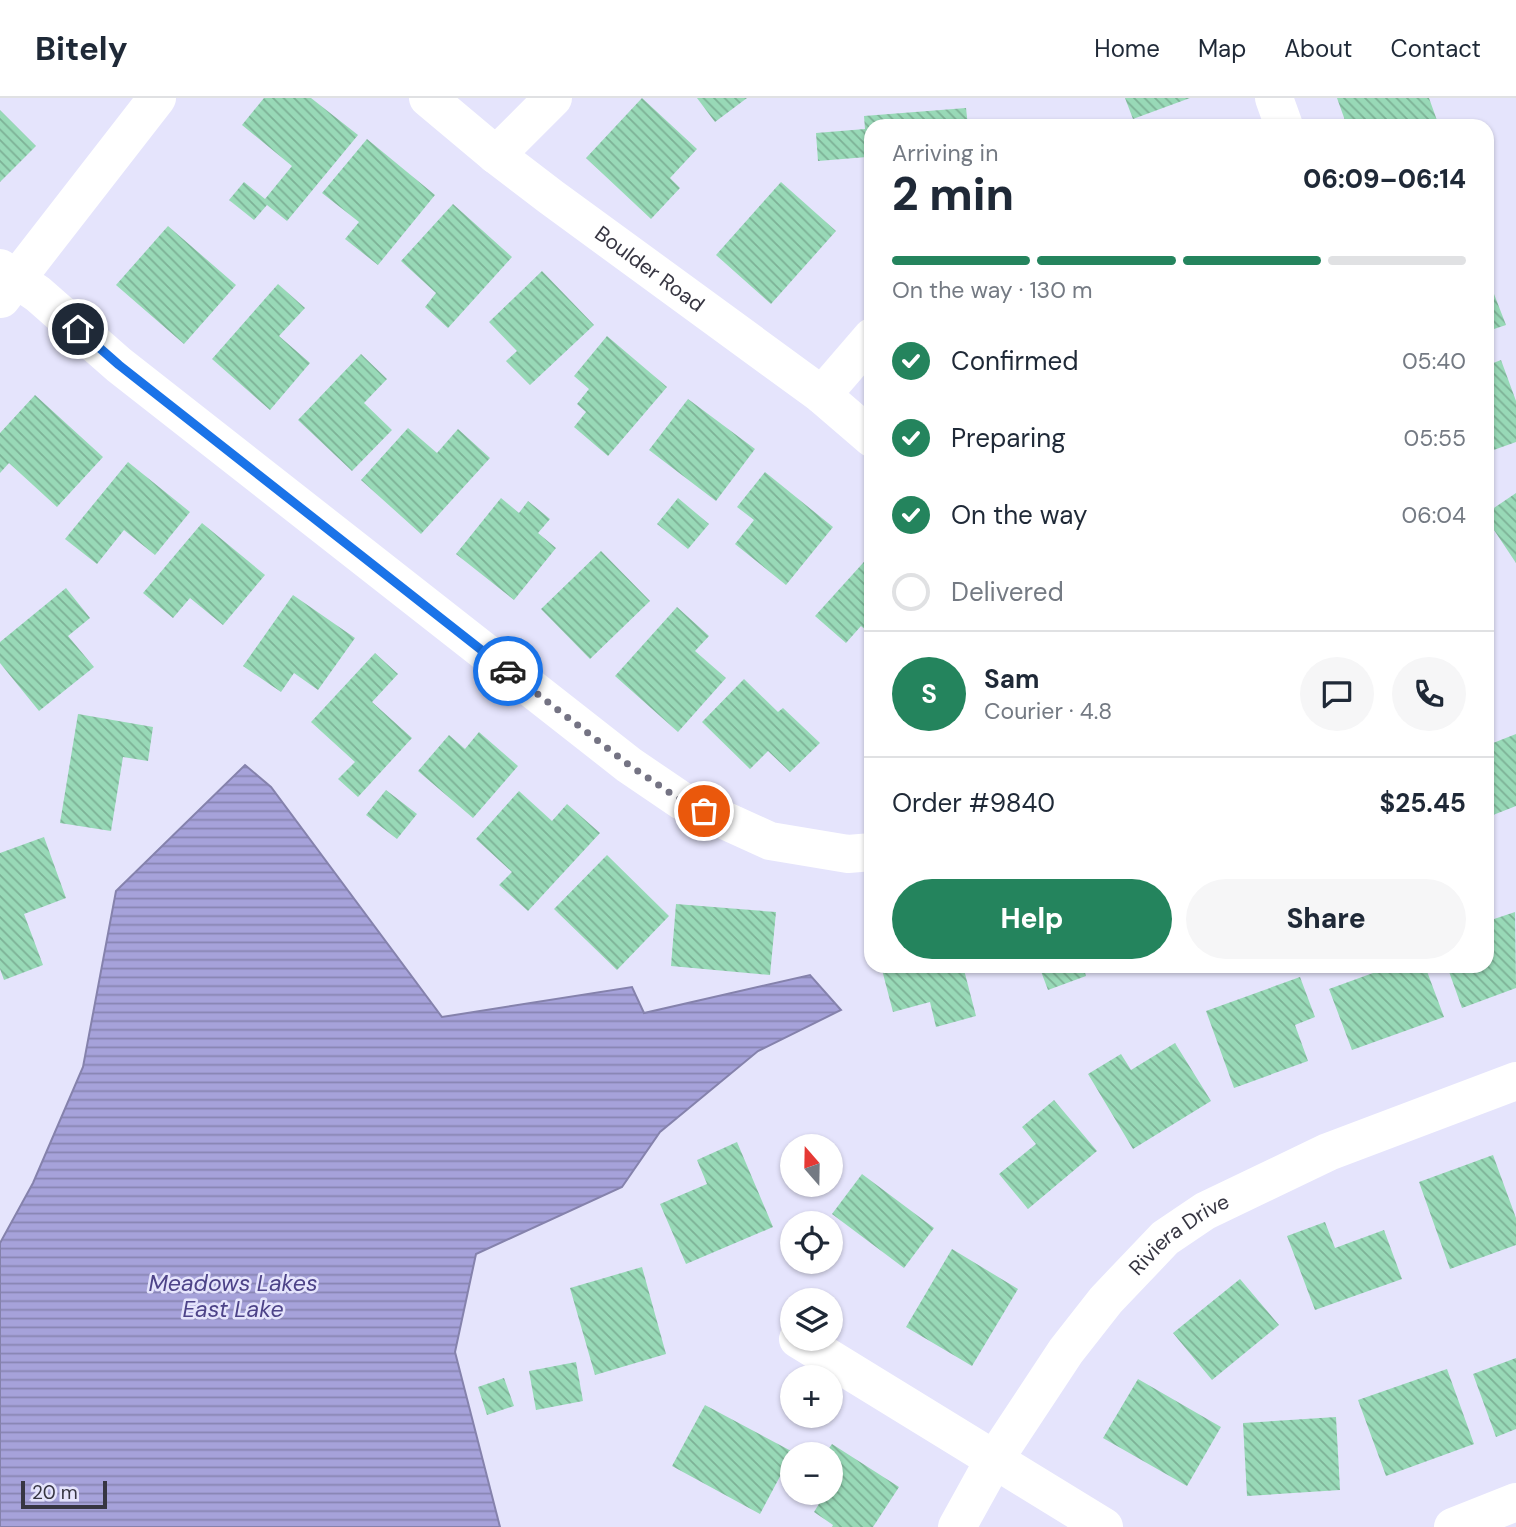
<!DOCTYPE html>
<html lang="en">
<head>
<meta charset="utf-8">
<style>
	:root { --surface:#fff; --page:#f6f6f7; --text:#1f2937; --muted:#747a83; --line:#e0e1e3; --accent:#24845d }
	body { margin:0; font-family:"DM Sans",sans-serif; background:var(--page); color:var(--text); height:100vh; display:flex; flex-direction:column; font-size:26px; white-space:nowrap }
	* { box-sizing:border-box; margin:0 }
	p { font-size:23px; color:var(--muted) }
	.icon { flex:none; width:38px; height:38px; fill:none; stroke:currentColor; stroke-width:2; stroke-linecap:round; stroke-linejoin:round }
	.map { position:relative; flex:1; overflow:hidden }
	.side { position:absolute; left:864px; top:21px; width:630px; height:854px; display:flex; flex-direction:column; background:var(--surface); border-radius:21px; box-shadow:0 2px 5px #0004 }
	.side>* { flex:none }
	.needle { width:46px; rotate:340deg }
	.controls { position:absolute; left:780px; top:1036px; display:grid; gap:14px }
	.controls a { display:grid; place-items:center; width:63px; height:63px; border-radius:50%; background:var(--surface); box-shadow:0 2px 5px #0004; font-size:35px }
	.scale { position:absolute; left:21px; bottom:18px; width:86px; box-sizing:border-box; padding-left:7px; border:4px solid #373642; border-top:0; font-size:19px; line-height:24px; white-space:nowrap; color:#373642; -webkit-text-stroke:5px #e5e4fc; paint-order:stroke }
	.pin { position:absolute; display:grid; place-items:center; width:60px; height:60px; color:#fff; margin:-30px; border:4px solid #fff; border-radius:50%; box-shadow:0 2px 7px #0007 }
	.courier { position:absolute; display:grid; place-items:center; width:70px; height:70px; margin:-35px; border:5px solid #1a73e8; border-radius:50%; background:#fff; color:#222; box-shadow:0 2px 9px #0007 }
	.overview em { font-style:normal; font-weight:800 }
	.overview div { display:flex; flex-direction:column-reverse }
	.overview { display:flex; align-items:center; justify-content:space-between; height:119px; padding:0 28px }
	h1 { font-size:46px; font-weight:800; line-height:52px }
	.bar { display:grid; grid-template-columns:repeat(4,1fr); gap:10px 7px; align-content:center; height:84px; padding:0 28px }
	.bar i { height:9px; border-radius:5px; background:var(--line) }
	.bar .on { background:var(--accent) }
	.bar p { grid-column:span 4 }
	.line { display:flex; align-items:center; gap:18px; padding:0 28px; border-top:2px solid var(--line) }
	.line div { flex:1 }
	.round { display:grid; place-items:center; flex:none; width:74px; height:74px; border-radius:37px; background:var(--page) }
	ol { padding:0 28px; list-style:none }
	li { display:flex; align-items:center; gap:21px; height:77px }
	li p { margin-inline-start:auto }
	li .icon { padding:7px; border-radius:50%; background:var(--accent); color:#fff; stroke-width:4 }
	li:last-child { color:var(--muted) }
	li i { width:38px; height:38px; border:4px solid var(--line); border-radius:50% }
	.button { display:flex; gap:14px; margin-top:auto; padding:14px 28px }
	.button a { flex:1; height:80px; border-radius:42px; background:var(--accent); color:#fff; font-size:28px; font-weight:800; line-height:80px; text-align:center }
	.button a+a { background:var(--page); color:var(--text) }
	header { display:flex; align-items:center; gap:42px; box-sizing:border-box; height:98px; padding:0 35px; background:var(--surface); border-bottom:2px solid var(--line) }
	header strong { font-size:33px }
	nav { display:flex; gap:38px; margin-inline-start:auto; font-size:24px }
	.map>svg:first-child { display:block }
</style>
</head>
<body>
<header>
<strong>Bitely</strong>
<nav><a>Home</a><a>Map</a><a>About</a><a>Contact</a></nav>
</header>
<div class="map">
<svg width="1516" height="1429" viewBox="0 0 1516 1429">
	<defs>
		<pattern id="water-rules" width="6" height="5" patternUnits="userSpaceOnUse" patternTransform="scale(1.75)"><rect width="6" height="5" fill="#a6a2da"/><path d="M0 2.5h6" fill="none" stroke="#8885b2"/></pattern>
		<pattern id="building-back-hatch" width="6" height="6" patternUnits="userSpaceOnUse" patternTransform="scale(1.75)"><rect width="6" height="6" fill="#98d9b7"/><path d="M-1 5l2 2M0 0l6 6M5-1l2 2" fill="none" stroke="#7db196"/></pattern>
	</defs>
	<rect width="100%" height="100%" fill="#e5e4fc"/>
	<path fill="url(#water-rules)" stroke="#8582ac" stroke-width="2" d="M245,667l26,22 171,230 190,-30 12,26 166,-38 31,35 -83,41 -98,81 -38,55 -146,67 -21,98 45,175h-500v-284l33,-60 50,-116 33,-176z"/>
	<path fill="url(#building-back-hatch)" d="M264,0h47l47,37 -71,86 -20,-16 -13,15 -25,-20 15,-18 21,17 27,-33 -50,-41z
		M642,0l55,51 -27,29 10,10 -29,31 -65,-61z
		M697,0h50l-32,24z
		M1125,0h65l-57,21z
		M1337,0h92l10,28h-92z
		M966,10l2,18h-96v62h-2l-3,-31 -49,4 -2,-28 49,-4 -1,-13z
		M0,12l36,36 -36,36z
		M367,41l68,56 -57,70 -33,-26 14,-17 -37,-29z
		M781,84l55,49 -65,73 -55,-49z
		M453,106l59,53 -64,71 -23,-21 11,-14 -35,-32z
		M168,128l68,59 -52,59 -68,-59z
		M542,173l52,54 -64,60 -24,-24 11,-10 -28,-29z
		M278,186l27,24 -26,28 31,27 -40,47 -58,-51z
		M1494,196l12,31 -18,6v-35z
		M607,238l60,51 -59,69 -34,-29 12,-15 -9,-8 12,-15 -15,-13z
		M361,256l26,25 -23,24 28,27 -40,41 -54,-51z
		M1501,262l15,41v41l-28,10v-87z
		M35,297l68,62 -46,50 -48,-44 -9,10v-40z
		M688,301l67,50 -39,52 -67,-51z
		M408,330l29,25 21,-24 32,29 -69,76 -60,-54z
		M128,364l62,50 -35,43 -31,-25 -27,34 -32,-25z
		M765,374l68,55 -47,58 -51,-41 19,-24 -17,-13z
		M1516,395v70l-28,-42v-9z
		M501,400l18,15 9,-12 22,18 -12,14 18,15 -42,52 -58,-46z
		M678,400l31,26 -21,25 -31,-25z
		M202,425l63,52 -42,50 -33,-27 -17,20 -30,-25z
		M601,453l49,50 -60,58 -49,-50z
		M872,455v82l-11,-9 -15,17 -31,-27z
		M66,490l24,30 -22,18 26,31 -55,44 -39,-48v-21z
		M293,497l62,43 -37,52 -24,-17 -13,19 -38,-26z
		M677,509l32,29 -14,15 31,27 -48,54 -63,-56z
		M375,555l23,21 -26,28 40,36 -54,59 -20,-18 17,-17 -44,-40z
		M744,581l34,33 5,-4 37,35 -30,29 -22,-21 -18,18 -48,-47z
		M78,616l75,13 -5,34 -25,-4 -12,74 -51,-8z
		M479,634l39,34 -45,52 -55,-47 31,-36 16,14z
		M1516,636v72l-28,11v-72z
		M386,692l31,24 -20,25 -31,-24z
		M519,693l33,30 15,-17 33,29 -72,78 -29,-26 13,-13 -36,-33z
		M44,739l22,61 -42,16 19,51 -39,15 -4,-11v-116z
		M607,757l62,61 -52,54 -63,-61z
		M676,806l100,8 -6,63 -99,-9z
		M1515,814l1,76 -54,20 -15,-42h41v-45z
		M881,868h82l13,50 -40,11 -6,-25 -37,10z
		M1039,868h44l3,10 -38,14z
		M1383,868h42l19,51 -92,33 -23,-61 55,-20z
		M1300,879l15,40 -20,8 13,36 -74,27 -28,-77z
		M1175,945l36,58 -78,48 -45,-75 33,-20 10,16z
		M1054,1002l43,51 -69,58 -29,-35 37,-30 -14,-17z
		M737,1044l36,85 -87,37 -26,-60 47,-20 -10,-24z
		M1493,1057l23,63v27l-66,24 -31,-87z
		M862,1076l72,54 -30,40 -72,-54z
		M1325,1124l10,26 49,-18 18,49 -87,31 -28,-74z
		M952,1151l66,40 -46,77 -66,-39z
		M642,1169l24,87 -71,21 -25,-87z
		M1240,1181l39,46 -67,55 -39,-47z
		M1516,1260v71l-20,8 -23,-63z
		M576,1264l7,39 -47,9 -7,-39z
		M1447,1271l27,75 -88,32 -28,-76z
		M504,1280l10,28 -27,9 -9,-28z
		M1138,1281l83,48 -34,59 -84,-48z
		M705,1307l88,47 -33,62 -88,-48z
		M1336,1319l4,73 -93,6 -4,-73z
		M832,1346l67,43 -26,40h-41l1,-2 -19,-13 8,-13 -10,-6h19v-39h-6z"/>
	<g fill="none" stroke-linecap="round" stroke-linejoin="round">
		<g stroke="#fff" stroke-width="38">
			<path id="s1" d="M428,0l68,57 55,42 271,198 50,43"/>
			<path d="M1274,0l10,28"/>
			<path d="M496,57l57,-57"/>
			<path d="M0,170l38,26 81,71 510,400 53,36 88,40 78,13 24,-2"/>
			<path d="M1,201l156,-201"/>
			<path d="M822,297l50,-58"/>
			<path d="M798,1241l306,188"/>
			<path id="s2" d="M957,1429l37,-67 72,-109 40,-51 59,-62 40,-27 123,-59 188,-71"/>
			<path d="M1453,1429l63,-25"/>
		</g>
	</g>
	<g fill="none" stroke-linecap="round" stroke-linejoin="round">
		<path stroke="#747383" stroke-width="7" stroke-dasharray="0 12.6" d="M508,573l121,94 53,36 22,10"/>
		<path stroke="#1a73e8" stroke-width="9" d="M78,231l41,36 389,306"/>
	</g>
	<g text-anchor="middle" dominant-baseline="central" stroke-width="5" stroke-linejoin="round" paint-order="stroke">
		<g font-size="21" fill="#373642" stroke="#e5e4fc">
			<text stroke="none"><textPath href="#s1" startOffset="280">Boulder Road</textPath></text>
			<text stroke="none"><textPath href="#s2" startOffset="371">Riviera Drive</textPath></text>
		</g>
		<g font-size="23" font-style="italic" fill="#4d4388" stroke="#e5e4fc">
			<text x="233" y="1185">Meadows Lakes<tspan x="233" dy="26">East Lake</tspan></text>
		</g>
	</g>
</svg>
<div class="controls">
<a><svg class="needle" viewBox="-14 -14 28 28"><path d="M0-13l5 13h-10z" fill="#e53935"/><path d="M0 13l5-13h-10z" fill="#747a83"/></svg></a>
<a><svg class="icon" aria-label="locate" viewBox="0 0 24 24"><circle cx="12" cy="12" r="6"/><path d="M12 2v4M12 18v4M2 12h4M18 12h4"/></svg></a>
<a><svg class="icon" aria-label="layers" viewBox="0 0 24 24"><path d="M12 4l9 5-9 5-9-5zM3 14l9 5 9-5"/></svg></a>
<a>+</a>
<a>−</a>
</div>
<div class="scale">20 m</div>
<div class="pin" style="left:704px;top:713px;background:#ea580c"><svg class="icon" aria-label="bag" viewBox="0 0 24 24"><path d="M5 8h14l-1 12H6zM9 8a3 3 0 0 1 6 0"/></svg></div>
<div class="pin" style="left:78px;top:231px;background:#1f2937"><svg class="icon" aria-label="home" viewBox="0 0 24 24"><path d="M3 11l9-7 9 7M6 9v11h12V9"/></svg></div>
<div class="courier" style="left:508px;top:573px"><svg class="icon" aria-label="car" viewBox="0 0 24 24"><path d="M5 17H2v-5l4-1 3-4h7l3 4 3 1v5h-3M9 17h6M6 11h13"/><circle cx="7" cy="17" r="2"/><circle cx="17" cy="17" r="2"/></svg></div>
<section class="side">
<div class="overview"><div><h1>2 min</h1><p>Arriving in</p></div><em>06:09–06:14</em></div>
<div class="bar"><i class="on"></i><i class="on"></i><i class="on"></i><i></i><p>On the way · 130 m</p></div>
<ol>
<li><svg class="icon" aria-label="check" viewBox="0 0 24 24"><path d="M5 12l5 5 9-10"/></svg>Confirmed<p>05:40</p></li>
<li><svg class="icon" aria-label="check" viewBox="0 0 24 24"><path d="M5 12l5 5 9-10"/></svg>Preparing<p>05:55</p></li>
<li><svg class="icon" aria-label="check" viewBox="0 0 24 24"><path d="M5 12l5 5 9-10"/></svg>On the way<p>06:04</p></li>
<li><i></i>Delivered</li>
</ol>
<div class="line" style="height:126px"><b class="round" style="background:var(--accent);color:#fff">S</b><div><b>Sam</b><p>Courier · 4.8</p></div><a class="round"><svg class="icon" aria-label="chat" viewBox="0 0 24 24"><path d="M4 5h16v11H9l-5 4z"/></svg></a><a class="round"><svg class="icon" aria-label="phone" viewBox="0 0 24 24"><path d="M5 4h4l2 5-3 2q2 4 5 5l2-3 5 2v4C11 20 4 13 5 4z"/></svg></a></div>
<div class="line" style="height:91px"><div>Order #9840</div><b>$25.45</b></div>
<div class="button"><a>Help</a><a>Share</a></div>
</section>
</div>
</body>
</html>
